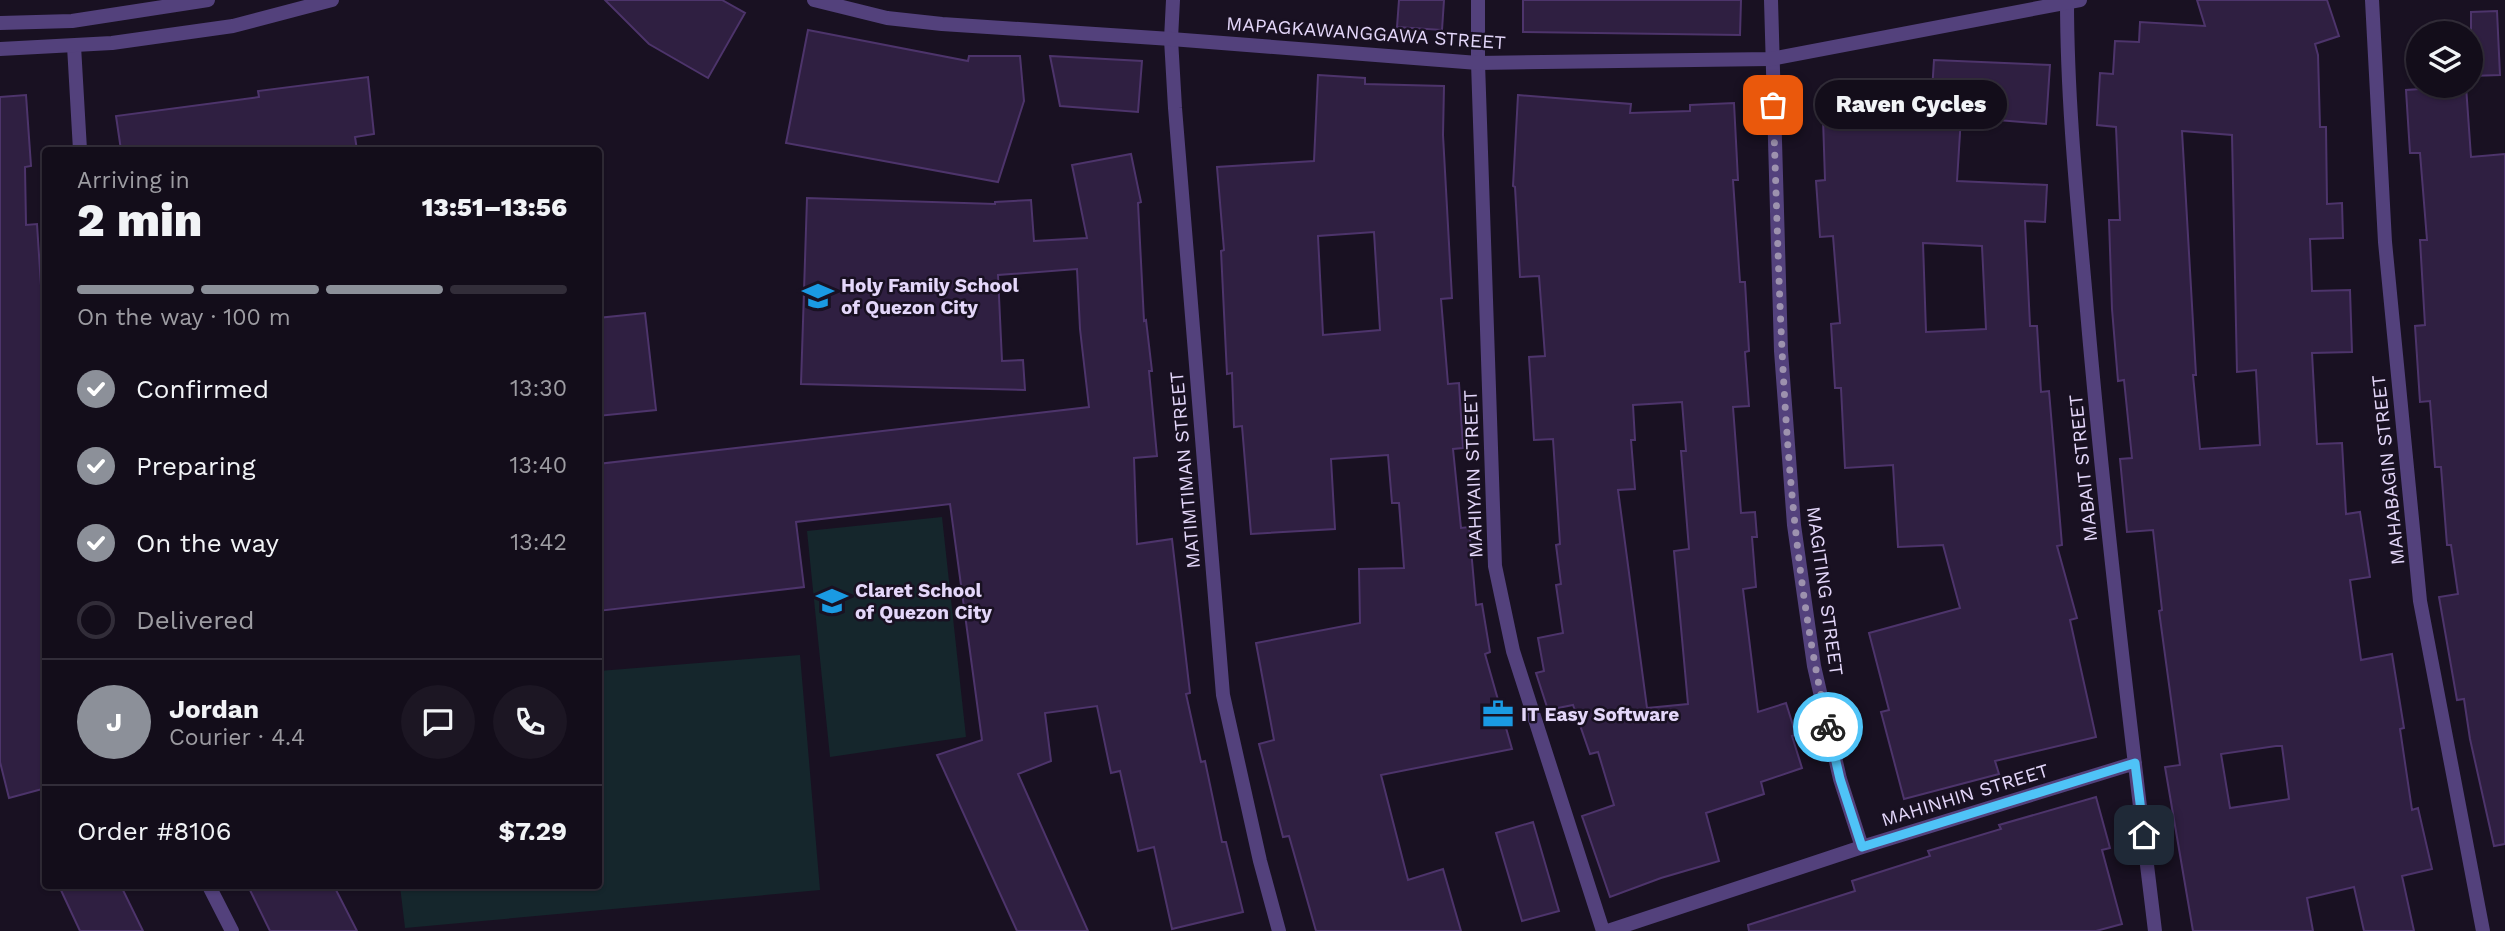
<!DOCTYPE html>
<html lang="en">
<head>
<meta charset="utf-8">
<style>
	:root { --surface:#130d1a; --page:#1c1623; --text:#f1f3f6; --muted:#9d9ca2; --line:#322d39; --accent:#8c9099 }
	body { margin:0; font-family:"Work Sans",sans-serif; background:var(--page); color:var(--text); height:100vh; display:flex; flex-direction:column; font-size:26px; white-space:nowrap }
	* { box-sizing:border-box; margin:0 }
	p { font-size:23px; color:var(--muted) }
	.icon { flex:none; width:38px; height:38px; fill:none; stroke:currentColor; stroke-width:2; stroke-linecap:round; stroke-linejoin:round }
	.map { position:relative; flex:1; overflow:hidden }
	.sheet { position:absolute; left:42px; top:147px; width:560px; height:742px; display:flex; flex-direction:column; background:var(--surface); border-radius:7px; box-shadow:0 2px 5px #0004,0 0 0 2px var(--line) }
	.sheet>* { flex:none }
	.fabs { position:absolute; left:2406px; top:21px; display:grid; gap:14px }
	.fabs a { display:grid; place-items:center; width:77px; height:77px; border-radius:50%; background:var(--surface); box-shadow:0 2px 5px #0004,0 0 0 2px var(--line); font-size:35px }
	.pin { position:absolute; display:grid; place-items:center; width:60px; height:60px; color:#fff; margin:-30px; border-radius:14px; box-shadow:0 4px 10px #0006 }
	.courier { position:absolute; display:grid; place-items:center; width:70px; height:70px; margin:-35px; border:5px solid #4fc3f7; border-radius:50%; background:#fff; color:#222; box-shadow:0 2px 9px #0007 }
	.bubble { position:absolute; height:49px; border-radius:24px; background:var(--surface); box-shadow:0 2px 5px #0004,0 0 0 2px var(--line); font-size:23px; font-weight:800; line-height:49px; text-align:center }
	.head em { font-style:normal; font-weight:800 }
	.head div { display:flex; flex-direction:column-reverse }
	.head { display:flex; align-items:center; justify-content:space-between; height:119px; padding:0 35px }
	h1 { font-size:46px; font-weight:800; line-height:52px }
	.bar { display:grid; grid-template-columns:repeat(4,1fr); gap:10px 7px; align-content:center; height:84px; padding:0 35px }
	.bar i { height:9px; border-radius:5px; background:var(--line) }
	.bar .on { background:var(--accent) }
	.bar p { grid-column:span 4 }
	.line { display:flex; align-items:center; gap:18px; padding:0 35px; border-top:2px solid var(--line) }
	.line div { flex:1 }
	.round { display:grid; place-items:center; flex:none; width:74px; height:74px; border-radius:37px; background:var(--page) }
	ol { padding:0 35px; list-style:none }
	li { display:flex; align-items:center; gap:21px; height:77px }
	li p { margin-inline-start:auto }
	li .icon { padding:7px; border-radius:50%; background:var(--accent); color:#fff; stroke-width:4 }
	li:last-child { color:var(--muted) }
	li i { width:38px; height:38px; border:4px solid var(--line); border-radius:50% }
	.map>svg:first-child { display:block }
</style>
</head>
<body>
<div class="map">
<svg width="2505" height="931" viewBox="0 0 2505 931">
	<rect width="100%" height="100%" fill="#191122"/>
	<path fill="#15262c" d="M942,517l24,220 -136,20 -23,-226z
		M800,655l20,235 -415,38 -5,-42h198l1,-215z"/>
	<path fill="#2f1f41" stroke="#4d346b" stroke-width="2" fill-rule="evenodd" d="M605,0h117l23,13 -37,65 -59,-34z
		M1399,0h45l-2,30 -45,-3z
		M1523,0h218l-1,35 -217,-3z
		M2197,0h130l12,36 -24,8 3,11 2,72h6l1,77 15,-1 1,35 -33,1 2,52 38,-1 2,62 -40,1 5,91 25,-1 4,71 14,-2 10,65 -20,3 11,80 31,-6 12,74 -4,1 12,81 6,-2 14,61 -30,7 12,55h-50l-10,-44 -47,11 6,33h-120l-28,-164 15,-2 -21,-154 3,-1 -9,-80 -26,2 -7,-73 12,-1 -8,-78 -6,1 -6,-72 -3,-89h11l-4,-93 -19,-2 3,-52 13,1 2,-33 24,1 1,-20 65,4zM2182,131l50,4 5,237 19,-2 4,75 -60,4 -7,-74h3zM2276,746h6l7,53 -59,9 -9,-54z
		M2497,11l3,64 -29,1v-64z
		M808,30l160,31 1,-5h51l4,45 -26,81 -212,-39z
		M1050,56l92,5 -4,51 -78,-6z
		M1934,60l116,5 -4,59 -85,-7 -4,64 90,4 -2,37 -20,-1 5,105h7l4,66 8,-1 13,154 -5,1 20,72 -7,2 26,117 -101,24 4,13 -95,25 -23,-87 8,-2 -20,-77 91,-25 -17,-63 -45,2 -5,-82 -48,3 -4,-80h-6l-4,-64 9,-1 -7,-87 -13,1 -4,-56 9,-1 -3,-93 37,-1v6l73,-1zM1923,243l59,3 4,83 -60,3z
		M1318,75l47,3v6l79,2 -1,49 9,163 -11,1 7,85 11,-1 4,65 -10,1 8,79 8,-1 7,78 6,-1 8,48 -5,2 27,95 -131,26 27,105 35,-11 18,62h-145l-27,-95 -6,1 -24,-93 15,-4 -18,-97 104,-20 -1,-54 45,-1 -5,-65h-7l-4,-48 -57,4 4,70 -84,5 -9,-108 -8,1 -2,-54 -5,1 -6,-123 3,-1 -7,-83 97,-6zM1374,232l6,98 -57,5 -5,-99z
		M368,77l6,57 -19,3 2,13h-236l-5,-34 143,-19 -1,-6z
		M2466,86l5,71 34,-3v690l-11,2 -24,-107 -6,-40 -7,1 -18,-103 19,-3 -7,-49h-4l-6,-78h-6l-5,-66 -10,1 -5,-76 10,-1 -5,-85h7l-7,-87h-10l-4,-63z
		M26,95l5,71 -6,1 1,58 11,-1 9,139v425l-37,10 -9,-36v-665z
		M1518,95l113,9 -1,9 60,-2v-6l44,-2 4,77h-5l7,102h5l4,69 -4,1 4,54 -16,1 8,106 14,-1 2,25h-5l4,50 -13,2 15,123 28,-9 10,32 -4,1 10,32 -41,14 3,12 -58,19 13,48 -58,17 -51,19 -28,-81 32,-11 -16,-53 -8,2 -17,-49 -25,5 -12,-37 8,-2 -6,-33 25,-5 -7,-48 5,-1 -5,-39 4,-1 -7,-105 -19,1 -5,-83 16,-1 -6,-80 -19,1 -5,-90 -2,-1zM1682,402l4,49h-5l8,98 -15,2 14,153 -41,4 -29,-218 17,-1 -4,-49h4l-2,-35z
		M1131,154l10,48 -3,1 6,118 2,-1 6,51h-3l8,85 -23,2 3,86 35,-5 18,154 -4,1 15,68 4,-1 17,81h4l17,70 -71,17 -18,-82 -16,4 -18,-80 -9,2 -14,-67 -52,7 6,48 -33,13 70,157h-71l-80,-176 45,-15 -32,-236 -154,18 8,65 -206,24v-147l491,-57 -9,-78 -3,-60 -79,6 4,86 21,-1 2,30 -224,-6 6,-186 188,6v-2l36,-2 3,41 53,-3 -15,-73z
		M645,313l11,97 -58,6v-98z
		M2096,797l14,51 -8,2 20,74 -26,7h-347l-1,-6 107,-34 -3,-10 78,-25 -2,-5 73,-22 -2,-4z
		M1533,822l26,89 -37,10 -26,-88z
		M59,886h62l22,45h-63z
		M248,886h86l23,45h-87z"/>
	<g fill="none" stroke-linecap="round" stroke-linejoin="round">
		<path stroke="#53417c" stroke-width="14" d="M1173,0l-2,39 4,69 48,587 37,166 19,70
			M1478,0v63l17,503 18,85 90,280
			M1771,0l10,351 13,174 20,141 26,113 22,68
			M2067,0c0,104 11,208 20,311 18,207 43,414 68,620
			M2372,0l13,242 35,359 63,330
			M74,46l6,104
			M209,886l23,45
			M1608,931l254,-84 273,-84"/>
		<path stroke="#53417c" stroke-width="14" d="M814,0l73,18 55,6 229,15 307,24 293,-4 309,-59
			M0,23l72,-2 136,-21
			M0,49l112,-6 121,-17 99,-26"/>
	</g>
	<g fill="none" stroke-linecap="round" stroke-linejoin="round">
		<path stroke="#9d92ae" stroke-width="7" stroke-dasharray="0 12.6" d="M1773,105c8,208 8,418 55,622"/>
		<path stroke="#4fc3f7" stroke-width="9" d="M1828,727l12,52 22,68 273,-84 9,72"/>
	</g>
	<defs>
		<symbol id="school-bare" viewBox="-9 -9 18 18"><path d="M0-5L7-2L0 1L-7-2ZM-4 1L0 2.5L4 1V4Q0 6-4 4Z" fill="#1a9ae3" stroke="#191122" stroke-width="2.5" paint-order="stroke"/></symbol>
		<symbol id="office-bare" viewBox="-9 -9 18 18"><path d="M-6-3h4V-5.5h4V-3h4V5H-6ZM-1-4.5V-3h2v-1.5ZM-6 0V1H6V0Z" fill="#1a9ae3" stroke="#191122" stroke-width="2.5" paint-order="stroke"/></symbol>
	</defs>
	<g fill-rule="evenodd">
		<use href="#school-bare" x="796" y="274" width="44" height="44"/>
		<use href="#school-bare" x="810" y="579" width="44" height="44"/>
		<use href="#office-bare" x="1476" y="692" width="44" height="44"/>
	</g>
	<g text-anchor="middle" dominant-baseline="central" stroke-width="5" stroke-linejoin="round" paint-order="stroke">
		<g font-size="19" fill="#e4d7fa" stroke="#191122">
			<text transform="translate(1366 33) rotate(4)">MAPAGKAWANGGAWA STREET</text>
			<text transform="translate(2083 468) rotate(-96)">MABAIT STREET</text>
			<text transform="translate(1185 470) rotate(-95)">MATIMTIMAN STREET</text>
			<text transform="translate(2388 470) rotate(-96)">MAHABAGIN STREET</text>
			<text transform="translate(1473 474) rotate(-92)">MAHIYAIN STREET</text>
			<text transform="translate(1825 591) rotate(82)">MAGITING STREET</text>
			<text transform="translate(1965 795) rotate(-17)">MAHINHIN STREET</text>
		</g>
		<g font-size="19" font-weight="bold" fill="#e4d7fa" stroke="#191122" text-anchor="start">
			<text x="841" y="285">Holy Family School<tspan x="841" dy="22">of Quezon City</tspan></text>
			<text x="855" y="590">Claret School<tspan x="855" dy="22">of Quezon City</tspan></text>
			<text x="1521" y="714">IT Easy Software</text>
		</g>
	</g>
</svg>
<div class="fabs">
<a><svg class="icon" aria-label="layers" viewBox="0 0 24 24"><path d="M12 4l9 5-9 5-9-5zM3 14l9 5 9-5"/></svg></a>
</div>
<div class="pin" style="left:1773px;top:105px;background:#ea580c"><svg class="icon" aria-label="bag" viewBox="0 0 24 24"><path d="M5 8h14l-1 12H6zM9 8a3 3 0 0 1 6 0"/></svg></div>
<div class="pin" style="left:2144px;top:835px;background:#1f2937"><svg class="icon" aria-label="home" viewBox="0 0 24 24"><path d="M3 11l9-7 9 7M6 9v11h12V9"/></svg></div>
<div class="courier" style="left:1828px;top:727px"><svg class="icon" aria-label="bike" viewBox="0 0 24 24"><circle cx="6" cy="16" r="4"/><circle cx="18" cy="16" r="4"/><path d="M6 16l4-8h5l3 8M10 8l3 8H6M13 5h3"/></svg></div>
<div class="bubble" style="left:1815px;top:80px;width:192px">Raven Cycles</div>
<section class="sheet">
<div class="head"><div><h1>2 min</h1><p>Arriving in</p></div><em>13:51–13:56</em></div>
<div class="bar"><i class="on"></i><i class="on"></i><i class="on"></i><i></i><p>On the way · 100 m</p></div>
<ol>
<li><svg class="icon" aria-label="check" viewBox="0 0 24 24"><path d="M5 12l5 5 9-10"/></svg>Confirmed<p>13:30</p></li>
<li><svg class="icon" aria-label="check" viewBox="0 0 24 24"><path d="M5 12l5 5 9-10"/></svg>Preparing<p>13:40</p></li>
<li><svg class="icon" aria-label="check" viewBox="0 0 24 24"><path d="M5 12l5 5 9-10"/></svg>On the way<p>13:42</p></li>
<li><i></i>Delivered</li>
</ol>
<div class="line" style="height:126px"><b class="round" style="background:var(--accent);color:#fff">J</b><div><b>Jordan</b><p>Courier · 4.4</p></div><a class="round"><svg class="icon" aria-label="chat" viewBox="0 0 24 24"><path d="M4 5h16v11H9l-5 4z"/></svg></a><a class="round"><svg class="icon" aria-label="phone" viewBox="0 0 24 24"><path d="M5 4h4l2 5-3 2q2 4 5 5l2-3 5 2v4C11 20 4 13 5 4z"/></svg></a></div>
<div class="line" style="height:91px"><div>Order #8106</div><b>$7.29</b></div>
</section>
</div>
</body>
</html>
